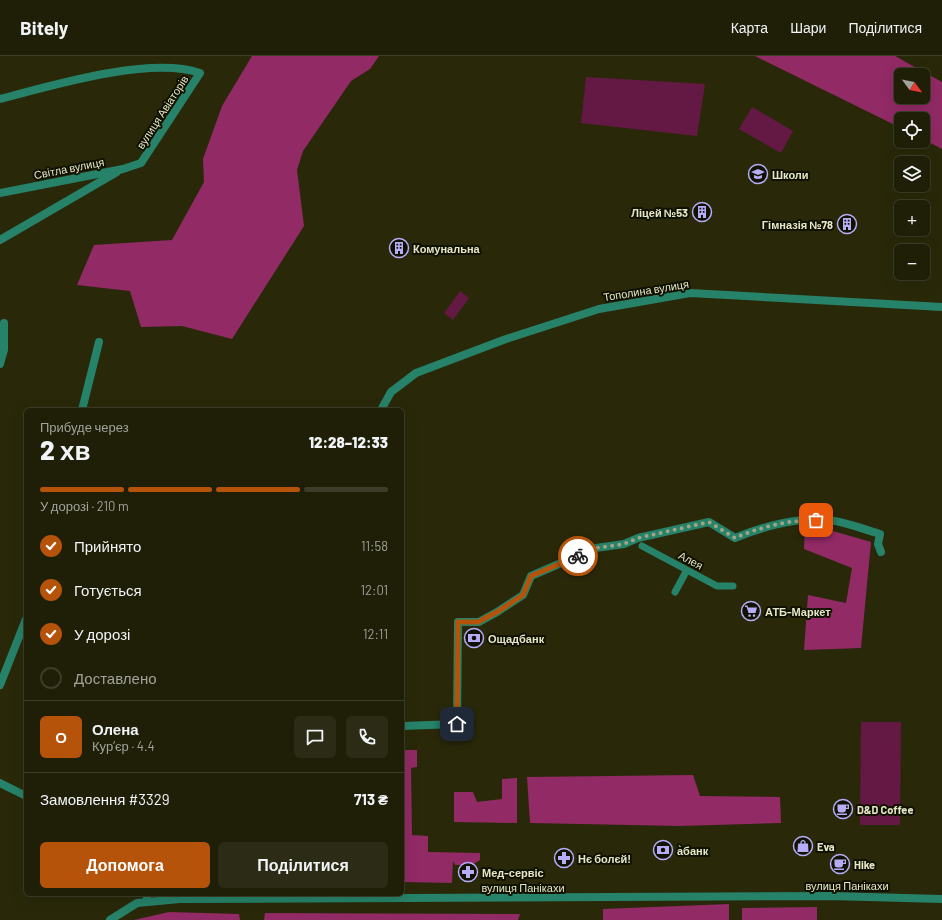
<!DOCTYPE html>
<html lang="uk">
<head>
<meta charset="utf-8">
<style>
	:root { --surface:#1f1f08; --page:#2c2c16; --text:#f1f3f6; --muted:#a1a29c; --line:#3c3d29; --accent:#b45309 }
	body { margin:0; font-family:Barlow,sans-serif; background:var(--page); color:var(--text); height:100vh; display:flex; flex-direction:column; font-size:15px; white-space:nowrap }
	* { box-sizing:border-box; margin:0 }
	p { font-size:13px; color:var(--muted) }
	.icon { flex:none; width:22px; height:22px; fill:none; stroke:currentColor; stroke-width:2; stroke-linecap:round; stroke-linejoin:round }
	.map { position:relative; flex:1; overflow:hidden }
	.details { position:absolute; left:24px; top:352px; width:380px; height:488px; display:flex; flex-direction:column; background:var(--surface); border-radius:6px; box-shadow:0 4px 16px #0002,0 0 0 1px var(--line) }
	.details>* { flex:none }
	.needle { width:26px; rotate:122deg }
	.buttons { position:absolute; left:894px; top:12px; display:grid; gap:8px }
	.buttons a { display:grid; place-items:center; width:36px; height:36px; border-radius:6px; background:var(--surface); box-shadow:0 4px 16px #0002,0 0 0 1px var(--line); font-size:20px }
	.pin { position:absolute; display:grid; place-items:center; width:34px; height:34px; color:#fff; margin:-17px; border-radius:8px; box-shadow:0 2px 6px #0006 }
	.courier { position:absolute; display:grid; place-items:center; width:40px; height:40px; margin:-20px; border:3px solid #b45309; border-radius:50%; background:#fff; color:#222; box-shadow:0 1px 5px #0007 }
	.head em { font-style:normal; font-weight:800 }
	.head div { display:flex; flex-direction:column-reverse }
	.head { display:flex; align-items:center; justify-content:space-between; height:68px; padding:0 16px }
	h1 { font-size:26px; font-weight:800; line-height:30px }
	.bar { display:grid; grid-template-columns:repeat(4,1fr); gap:6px 4px; align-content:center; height:48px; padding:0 16px }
	.bar i { height:5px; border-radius:3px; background:var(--line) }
	.bar .active { background:var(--accent) }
	.bar p { grid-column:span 4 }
	.line { display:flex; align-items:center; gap:10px; padding:0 16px; border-top:1px solid var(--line) }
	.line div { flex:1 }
	.round { display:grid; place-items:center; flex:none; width:42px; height:42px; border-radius:6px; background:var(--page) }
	ol { padding:0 16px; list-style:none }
	li { display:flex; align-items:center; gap:12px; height:44px }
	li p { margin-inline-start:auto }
	li .icon { padding:4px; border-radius:50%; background:var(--accent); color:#fff; stroke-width:4 }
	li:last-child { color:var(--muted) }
	li i { width:22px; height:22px; border:2px solid var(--line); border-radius:50% }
	.button { display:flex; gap:8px; margin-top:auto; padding:8px 16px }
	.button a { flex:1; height:46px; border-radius:6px; background:var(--accent); color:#fff; font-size:16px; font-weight:800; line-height:46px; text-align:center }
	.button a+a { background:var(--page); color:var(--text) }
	header { display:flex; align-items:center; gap:24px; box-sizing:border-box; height:56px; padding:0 20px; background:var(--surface); border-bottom:1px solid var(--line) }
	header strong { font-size:19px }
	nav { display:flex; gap:22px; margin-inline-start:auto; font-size:14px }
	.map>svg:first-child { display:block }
</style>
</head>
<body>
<header>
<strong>Bitely</strong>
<nav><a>Карта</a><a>Шари</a><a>Поділитися</a></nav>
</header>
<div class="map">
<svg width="942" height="864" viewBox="0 0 942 864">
	<rect width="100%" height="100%" fill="#29290a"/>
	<path fill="#641944" d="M586,21l119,7 -8,52 -116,-13z
		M752,51l41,24 -12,22 -42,-24z
		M460,235l9,7 -16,22 -9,-7z
		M861,666h40l-1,103h-40z"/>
	<path fill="#922a65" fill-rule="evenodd" d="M252,0h127l-9,13 -19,12 -48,70 -6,19 7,56 -72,113 -50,-13 -41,1 -11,-36 -53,-6 17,-40 78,-5 32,-58 -1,-23 19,-53z
		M755,0h140l47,26v67l-19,-10v-20h-22v9zM901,19h22v22h-22z
		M805,467l66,19 -10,106 -57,2 4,-55 38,8 6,-35 -48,-19z
		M402,694h15v17l-6,1 1,67 16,1v16l52,1v7l-8,5h-17l-2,-4 -1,22 -50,-1z
		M693,719l7,21 80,1 1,26 -101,3 -150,-3 -3,-46z
		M517,722v45l-63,-1v-30h19l4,10 25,-3v-20z
		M729,848v16h-126v-11z
		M817,851v13h-75v-12z
		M169,856l70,2 1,6h-106z
		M265,857l255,1 -2,6h-254z"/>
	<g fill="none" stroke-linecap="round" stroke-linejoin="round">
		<path stroke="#268268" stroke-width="7" d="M642,490l75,40h16
			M675,536l12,-22"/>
		<path stroke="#268268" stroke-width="8" d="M0,43c53,-14 150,-43 200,-26l-59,90 -18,6 -123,24
			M0,184l117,-68
			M0,308l4,-14v-27
			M82,354l17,-68
			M381,354l10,-18 25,-19 90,-34 93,-30 91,-16 252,14
			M0,629l26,-66
			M402,670l55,-2 1,-102h21l18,-10 26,-17 8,-19 65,-28 28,-4 14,-6 71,-16 26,16c26,-11 66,-22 94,-18 17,2 34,9 51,14l-2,10 3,8
			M0,727l26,13
			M147,845v-7"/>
		<path stroke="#268268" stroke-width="8" d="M110,864l27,-17 43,-4 650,-3 112,3"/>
	</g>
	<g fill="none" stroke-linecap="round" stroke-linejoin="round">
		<path stroke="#a3a486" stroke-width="4" stroke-dasharray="0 7.2" d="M578,500l18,-8 28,-4 14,-6 71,-16 26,16c25,-11 54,-18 81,-18"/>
		<path stroke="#b45309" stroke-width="5" d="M457,668l1,-102h20l19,-10 26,-17 8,-19 47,-20"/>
	</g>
	<defs>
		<symbol id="school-ring" viewBox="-11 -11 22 22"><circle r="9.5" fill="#110" stroke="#b6acf8" stroke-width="1.5"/><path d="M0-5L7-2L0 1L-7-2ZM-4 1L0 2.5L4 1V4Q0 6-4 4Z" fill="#b6acf8"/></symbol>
		<symbol id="building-ring" viewBox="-11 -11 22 22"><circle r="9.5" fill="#110" stroke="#b6acf8" stroke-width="1.5"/><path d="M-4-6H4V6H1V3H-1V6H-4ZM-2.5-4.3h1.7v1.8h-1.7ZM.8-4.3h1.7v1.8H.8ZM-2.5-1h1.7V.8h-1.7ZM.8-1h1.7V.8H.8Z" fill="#b6acf8"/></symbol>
		<symbol id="supermarket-ring" viewBox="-11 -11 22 22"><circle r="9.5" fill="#110" stroke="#b6acf8" stroke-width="1.5"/><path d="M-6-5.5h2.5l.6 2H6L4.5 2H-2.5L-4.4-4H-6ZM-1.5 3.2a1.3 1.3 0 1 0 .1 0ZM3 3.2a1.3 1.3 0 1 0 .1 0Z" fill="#b6acf8"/></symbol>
		<symbol id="bank-ring" viewBox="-11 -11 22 22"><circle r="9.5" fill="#110" stroke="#b6acf8" stroke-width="1.5"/><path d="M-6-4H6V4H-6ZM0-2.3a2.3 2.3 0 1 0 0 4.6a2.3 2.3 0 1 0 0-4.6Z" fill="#b6acf8"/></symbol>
		<symbol id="cafe-ring" viewBox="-11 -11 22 22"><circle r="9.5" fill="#110" stroke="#b6acf8" stroke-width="1.5"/><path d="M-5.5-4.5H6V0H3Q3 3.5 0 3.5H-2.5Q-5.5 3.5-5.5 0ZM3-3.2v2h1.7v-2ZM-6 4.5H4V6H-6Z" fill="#b6acf8"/></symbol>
		<symbol id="shop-ring" viewBox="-11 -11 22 22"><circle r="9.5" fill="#110" stroke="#b6acf8" stroke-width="1.5"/><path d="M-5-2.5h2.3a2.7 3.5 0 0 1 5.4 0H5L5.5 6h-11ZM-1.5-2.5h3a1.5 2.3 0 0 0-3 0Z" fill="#b6acf8"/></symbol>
		<symbol id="pharmacy-ring" viewBox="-11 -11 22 22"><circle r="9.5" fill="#110" stroke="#b6acf8" stroke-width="1.5"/><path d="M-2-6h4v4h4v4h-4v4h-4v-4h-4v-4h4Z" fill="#b6acf8"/></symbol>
	</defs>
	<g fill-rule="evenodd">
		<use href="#school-ring" x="747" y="107" width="22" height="22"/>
		<use href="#building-ring" x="691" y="145" width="22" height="22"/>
		<use href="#building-ring" x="836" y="157" width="22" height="22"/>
		<use href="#building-ring" x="388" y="181" width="22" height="22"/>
		<use href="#supermarket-ring" x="740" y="544" width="22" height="22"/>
		<use href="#bank-ring" x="463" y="571" width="22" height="22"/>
		<use href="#cafe-ring" x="832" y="742" width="22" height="22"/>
		<use href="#shop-ring" x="792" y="779" width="22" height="22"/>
		<use href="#bank-ring" x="652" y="783" width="22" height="22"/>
		<use href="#pharmacy-ring" x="553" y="791" width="22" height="22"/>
		<use href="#cafe-ring" x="829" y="797" width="22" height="22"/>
		<use href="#pharmacy-ring" x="457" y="805" width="22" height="22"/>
	</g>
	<g text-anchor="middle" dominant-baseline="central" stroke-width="4" stroke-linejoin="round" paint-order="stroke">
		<g font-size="11" fill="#e5e7c8" stroke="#110">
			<text transform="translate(162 56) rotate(-57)">вулиця Авіаторів</text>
			<text transform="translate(69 112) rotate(-11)">Світла вулиця</text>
			<text transform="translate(646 234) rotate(-9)">Тополина вулиця</text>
			<text transform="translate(691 504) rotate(28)">Алея</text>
			<text x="847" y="829">вулиця Панікахи</text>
			<text x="523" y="831">вулиця Панікахи</text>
		</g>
		<g font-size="11" font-weight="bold" fill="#e5e7c8" stroke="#110" text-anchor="start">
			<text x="772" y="118">Школи</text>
			<text x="688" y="156" text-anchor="end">Ліцей №53</text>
			<text x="833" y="168" text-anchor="end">Гімназія №78</text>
			<text x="413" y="192">Комунальна</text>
			<text x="765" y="555">АТБ-Маркет</text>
			<text x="488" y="582">Ощадбанк</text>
			<text x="857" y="753">D&amp;D Coffee</text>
			<text x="817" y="790">Eva</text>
			<text x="677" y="794">а̀банк</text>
			<text x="578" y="802">Нє болєй!</text>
			<text x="854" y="808">Hike</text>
			<text x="482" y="816">Мед-сервіс</text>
		</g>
	</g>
</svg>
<div class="buttons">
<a><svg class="needle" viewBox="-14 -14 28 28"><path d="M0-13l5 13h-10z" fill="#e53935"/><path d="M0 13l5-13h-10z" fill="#a1a29c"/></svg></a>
<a><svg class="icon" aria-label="locate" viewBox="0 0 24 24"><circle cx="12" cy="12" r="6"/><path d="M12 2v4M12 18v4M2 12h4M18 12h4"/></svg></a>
<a><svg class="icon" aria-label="layers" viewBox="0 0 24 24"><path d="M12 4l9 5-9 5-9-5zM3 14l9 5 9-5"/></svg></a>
<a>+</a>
<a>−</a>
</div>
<div class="pin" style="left:816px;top:464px;background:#ea580c"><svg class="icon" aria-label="bag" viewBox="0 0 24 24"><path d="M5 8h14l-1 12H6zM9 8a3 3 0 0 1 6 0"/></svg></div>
<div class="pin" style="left:457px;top:668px;background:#1f2937"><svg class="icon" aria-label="home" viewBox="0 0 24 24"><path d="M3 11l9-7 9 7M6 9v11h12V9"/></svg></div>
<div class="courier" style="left:578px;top:500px"><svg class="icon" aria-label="bike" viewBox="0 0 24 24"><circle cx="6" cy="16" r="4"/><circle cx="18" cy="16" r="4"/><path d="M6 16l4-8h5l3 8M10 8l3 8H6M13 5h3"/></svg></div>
<section class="details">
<div class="head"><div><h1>2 хв</h1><p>Прибуде через</p></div><em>12:28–12:33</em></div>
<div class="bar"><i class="active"></i><i class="active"></i><i class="active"></i><i></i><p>У дорозі · 210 m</p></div>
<ol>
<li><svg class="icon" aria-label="check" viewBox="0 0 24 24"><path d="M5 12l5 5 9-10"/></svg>Прийнято<p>11:58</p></li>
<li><svg class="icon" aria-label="check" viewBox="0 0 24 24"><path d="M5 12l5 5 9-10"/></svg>Готується<p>12:01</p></li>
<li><svg class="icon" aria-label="check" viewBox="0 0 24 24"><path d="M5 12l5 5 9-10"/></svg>У дорозі<p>12:11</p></li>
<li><i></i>Доставлено</li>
</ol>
<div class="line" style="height:72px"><b class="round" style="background:var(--accent);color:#fff">О</b><div><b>Олена</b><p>Кур’єр · 4.4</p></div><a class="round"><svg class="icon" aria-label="chat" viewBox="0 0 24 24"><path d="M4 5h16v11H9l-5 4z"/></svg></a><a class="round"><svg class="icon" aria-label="phone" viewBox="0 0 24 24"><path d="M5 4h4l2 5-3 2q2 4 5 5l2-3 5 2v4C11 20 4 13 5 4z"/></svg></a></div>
<div class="line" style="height:52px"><div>Замовлення #3329</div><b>713 ₴</b></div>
<div class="button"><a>Допомога</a><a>Поділитися</a></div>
</section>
</div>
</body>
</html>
